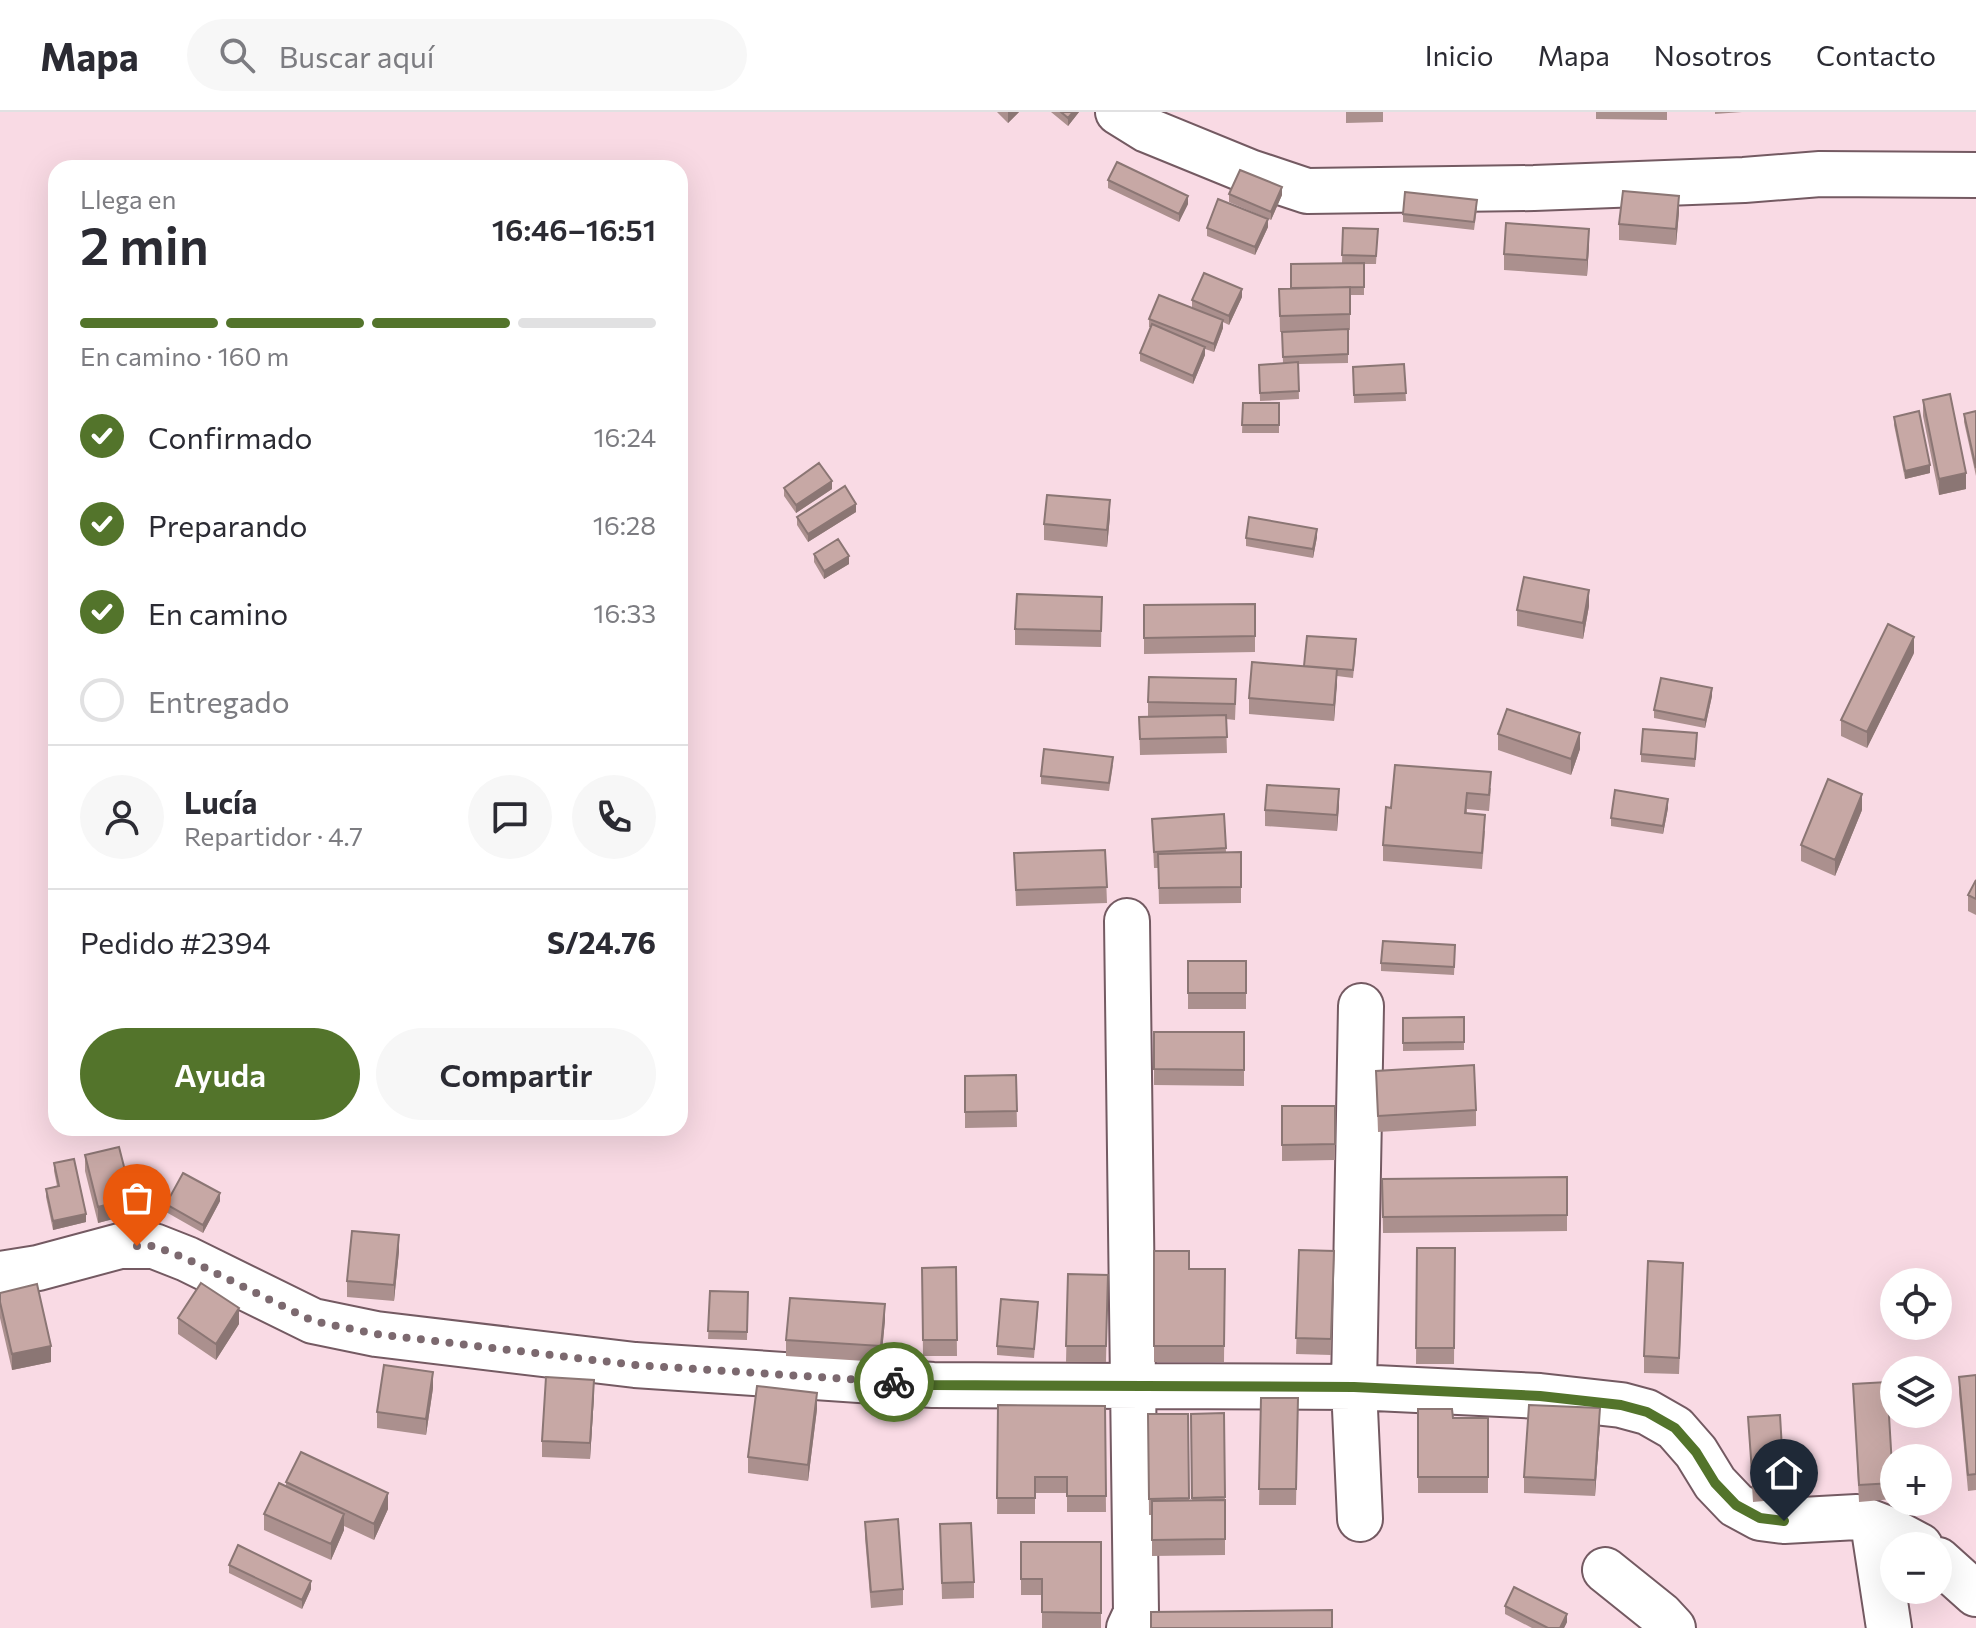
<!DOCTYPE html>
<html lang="es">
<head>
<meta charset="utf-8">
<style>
	:root { --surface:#fff; --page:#f7f7f7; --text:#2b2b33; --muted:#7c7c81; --line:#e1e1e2; --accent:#53742b }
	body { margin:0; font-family:Commissioner,sans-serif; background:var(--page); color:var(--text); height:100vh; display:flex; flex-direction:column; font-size:30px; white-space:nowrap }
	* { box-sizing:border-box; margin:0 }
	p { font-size:26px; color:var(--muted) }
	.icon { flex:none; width:44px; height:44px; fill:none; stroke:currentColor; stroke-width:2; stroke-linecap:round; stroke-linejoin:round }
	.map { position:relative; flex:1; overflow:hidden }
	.panel { position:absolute; left:48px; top:48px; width:640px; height:976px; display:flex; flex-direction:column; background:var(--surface); border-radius:24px; box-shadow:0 8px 32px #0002 }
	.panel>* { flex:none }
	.buttons { position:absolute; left:1880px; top:1156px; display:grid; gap:16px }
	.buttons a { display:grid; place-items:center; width:72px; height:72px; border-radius:50%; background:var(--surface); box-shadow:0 8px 32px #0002; font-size:40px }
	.pin { position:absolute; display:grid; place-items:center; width:68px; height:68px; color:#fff; margin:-82px -34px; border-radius:50% 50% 50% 0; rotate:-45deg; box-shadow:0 0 8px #0007 }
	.pin .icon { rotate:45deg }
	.courier { position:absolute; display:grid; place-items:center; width:80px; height:80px; margin:-40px; border:6px solid #53742b; border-radius:50%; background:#fff; color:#222; box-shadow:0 2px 10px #0007 }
	.overview em { font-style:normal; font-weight:600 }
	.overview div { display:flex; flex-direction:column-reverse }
	.overview { display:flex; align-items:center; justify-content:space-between; height:136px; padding:0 32px }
	h1 { font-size:52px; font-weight:600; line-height:60px }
	.bar { display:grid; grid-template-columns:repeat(4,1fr); gap:12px 8px; align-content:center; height:96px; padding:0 32px }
	.bar i { height:10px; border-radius:6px; background:var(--line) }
	.bar .selected { background:var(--accent) }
	.bar p { grid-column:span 4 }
	.line { display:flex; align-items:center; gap:20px; padding:0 32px; border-top:2px solid var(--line) }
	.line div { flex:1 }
	.round { display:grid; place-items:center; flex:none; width:84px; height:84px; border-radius:42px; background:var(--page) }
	ol { padding:0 32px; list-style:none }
	li { display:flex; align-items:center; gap:24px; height:88px }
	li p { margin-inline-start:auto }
	li .icon { padding:8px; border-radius:50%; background:var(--accent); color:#fff; stroke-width:4 }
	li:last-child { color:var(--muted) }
	li i { width:44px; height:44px; border:4px solid var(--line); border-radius:50% }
	.cta { display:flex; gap:16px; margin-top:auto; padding:16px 32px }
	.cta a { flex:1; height:92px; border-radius:48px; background:var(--accent); color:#fff; font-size:32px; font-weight:600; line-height:92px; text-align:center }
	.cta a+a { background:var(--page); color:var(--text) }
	header { display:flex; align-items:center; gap:48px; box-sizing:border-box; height:112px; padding:0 40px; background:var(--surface); border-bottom:2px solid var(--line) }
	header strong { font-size:38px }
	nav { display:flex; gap:44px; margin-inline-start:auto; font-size:28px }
	.search { width:560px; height:72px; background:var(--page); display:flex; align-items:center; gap:20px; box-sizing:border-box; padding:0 28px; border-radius:44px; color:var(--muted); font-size:30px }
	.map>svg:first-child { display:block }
</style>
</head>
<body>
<header>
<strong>Mapa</strong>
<div class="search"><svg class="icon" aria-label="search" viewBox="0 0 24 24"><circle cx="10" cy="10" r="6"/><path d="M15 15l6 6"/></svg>Buscar aquí</div>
<nav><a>Inicio</a><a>Mapa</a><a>Nosotros</a><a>Contacto</a></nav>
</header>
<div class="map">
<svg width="1976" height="1516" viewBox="0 0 1976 1516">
	<rect width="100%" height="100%" fill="#f9dae4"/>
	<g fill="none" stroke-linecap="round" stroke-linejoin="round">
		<defs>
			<path id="minor" d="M1118,0l29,18 103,42 57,19 227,-3 210,-8 76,-6 156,1
				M1127,809l9,692 -7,15
				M0,1162l38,-6 82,-22h34l33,13 126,62 63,13 259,31 298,20 421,2 186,9 81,9 26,7 28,16 21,24 19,31 21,22 24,13 24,3 73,-4 31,12 32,17
				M1360,1407l-6,-132 7,-381
				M1873,1411l16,105
				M1938,1448l38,34
				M1605,1458l56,45 12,13"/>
		</defs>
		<use href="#minor" stroke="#745a62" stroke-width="48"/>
		<use href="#minor" stroke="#fff" stroke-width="44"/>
	</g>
	<path fill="#ab908e" d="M997,0h22l-11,11z
		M1051,0h28l-11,14z
		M1346,0h37v10l-37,1z
		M1596,0h71v8l-71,-1z
		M1715,0h27l-27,2z
		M1108,68l80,24 -9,18 -71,-34z
		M1229,82l53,1 -11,25 -42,-18z
		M1477,96l-3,22 -71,-8v-8z
		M1679,100l-3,33 -57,-5v-16z
		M1268,115l-13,28 -48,-19v-8z
		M1343,116l35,1 -2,35h-12v31h-14v35h-2v33l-50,1 1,35 -39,2 -1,-36 24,-2 -1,-31h-2l-1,-43 12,-1 51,-25z
		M1589,133l-2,31 -83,-6v-16z
		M1242,185l-13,28 -6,-3v6l-9,24 -9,-3v6l-12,29 -53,-23v-8l11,-26h-2v-8l43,-11v-8z
		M1404,252l2,37 -52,2 -1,-36z
		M1923,288l43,89 -27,6 -16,-79z
		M1243,291h36v30h-37z
		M1976,299v65l-12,-54v-8z
		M1894,305l36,56 -25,6 -11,-54z
		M784,376l48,1 -36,24 -12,-17z
		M856,400l-48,30 -11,-17v-8z
		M1110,404l-3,31 -63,-7v-16z
		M1317,425l-4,21 -67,-12v-8z
		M814,442l35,10 -25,15 -10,-17z
		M1102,485l-1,50 -86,-2v-16z
		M1255,492v48l-111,2v-49z
		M1589,494l-6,33 -66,-13v-16z
		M1356,536l-3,30 -16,-2 -3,45 -85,-7v-16l55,-32z
		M1914,541l-47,95 -26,-12v-16z
		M1236,583l-1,25 -9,-1 1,34 -87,2 -1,-38h9v-15z
		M1712,584l-7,32 -51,-10v-8z
		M1498,622l82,15 -9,26 -73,-25z
		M1697,629l-2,26 -54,-5v-8z
		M1113,653l-4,26 -68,-7v-8z
		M1491,676l-2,23 -22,-2v5l18,17 -3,38 -99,-8v-16l8,-37z
		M1339,693l-2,26 -72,-5v-16z
		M1668,696l-5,26 -52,-8v-8z
		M1862,698l-27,66 -34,-15v-16z
		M1224,702l2,38h15v51l-82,1 -1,-36h-4l-2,-49z
		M1105,738l2,53 -91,3 -2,-53z
		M1976,768v35l-8,-4v-16z
		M1455,841l-1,22 -73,-4v-8z
		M1188,849h58v48h-58z
		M1464,905v33l-61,1v-33z
		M1154,920h90v54l-90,-1z
		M1376,959l100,39v16l-98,6z
		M1016,963l1,52 -52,1v-52z
		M1282,994h53v54l-53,1z
		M85,1043l47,59 -34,9 -13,-52z
		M54,1051l32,59 -33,8 -7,-33v-8l11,-3 -3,-15z
		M1567,1065v54l-184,2 -1,-54z
		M220,1089l-17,32 -37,-21v-8z
		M1417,1136h38l-1,116h-38z
		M1299,1138l35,17 -3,88 -35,-1z
		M399,1139l-5,50 -47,-4v-16z
		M1154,1139l35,18h36l-1,93h-70z
		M956,1155l1,89h-34l-1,-88z
		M1068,1162l40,1 -2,87h-40z
		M1683,1167l-4,95 -35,-1v-17z
		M710,1179l38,1 -1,48 -39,-1z
		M0,1181l51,69 -39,8 -12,-52z
		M1038,1198l-4,48 -37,-3v-9z
		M178,1206l61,6 -23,36 -38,-26z
		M885,1208l-4,42 -95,-6v-16z
		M1976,1263v115l-8,1 -9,-98v-16z
		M1853,1272l40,99v16l-34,3z
		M433,1276l-7,47 -49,-7v-16z
		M594,1284l-4,63 -48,-2v-16z
		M1261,1286h37l-2,107h-37z
		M998,1293l107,1 1,106h-39v-19h-32v21h-38z
		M817,1297l-9,72 -60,-8v-16z
		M1418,1297l35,9h35v75h-70z
		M1148,1302h40l1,86h3l-1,-86 34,83v58l-73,1v-41h-3z
		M1748,1305l36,66v16l-31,3z
		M1600,1312l-5,72 -71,-3v-16z
		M286,1370l102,27 -14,31 -30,-14v4l-13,30 -67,-30v-16l22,-27z
		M865,1410l38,67v16l-32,3 -6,-70z
		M940,1412l34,58v16l-32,1z
		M1021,1430h80v86h-59v-33h-21z
		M229,1453l82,24 -9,20 -73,-36z
		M1505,1494l62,16 -3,6h-32l-27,-14z"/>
	<path fill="#8b7674" d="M1008,0h11l-11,11z
		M1073,0h6l-11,14v-8z
		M1282,75v8l-11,25v-8z
		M1188,84v8l-9,18v-8z
		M1679,84v16l-3,33v-16z
		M1268,107v8l-13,28v-8z
		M1589,117v16l-2,31v-16z
		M1242,177v8l-13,28v-9z
		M1223,208v8l-9,24v-8z
		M1205,235v8l-12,29v-8z
		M1930,353v8l-25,6v-8z
		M1966,361v16l-27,6v-16z
		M832,369v8l-36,24v-8z
		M1110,388v16l-3,31v-17z
		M856,392v8l-48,30v-8z
		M1317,417v8l-4,21v-9z
		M849,444v8l-25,15v-8z
		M1589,478v16l-6,33v-16z
		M1914,525v16l-47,95v-16z
		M1337,557v16l-3,36v-16z
		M1712,576v8l-7,32v-8z
		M1580,621v16l-9,26v-16z
		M1339,677v16l-2,26v-16z
		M1862,682v16l-27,66v-16z
		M1668,687v9l-5,26v-8z
		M220,1081v8l-17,32v-8z
		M132,1086v16l-34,9v-16z
		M86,1102v8l-33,8v-9z
		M399,1123v16l-5,50v-16z
		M885,1192v16l-4,42v-16z
		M239,1196v16l-23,36v-16z
		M51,1234v16l-39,8v-16z
		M433,1260v16l-7,47v-16z
		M594,1268v16l-4,63v-16z
		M817,1281v16l-9,72v-16z
		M1600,1296v16l-5,72v-16z
		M388,1381v16l-14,31v-16z
		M344,1402v16l-13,30v-16z
		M311,1469v8l-9,20v-9z
		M1567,1502v8l-3,6h-4z"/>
	<path fill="#c7a8a5" stroke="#8b7674" stroke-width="2" d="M1061,0h12l-5,6z
		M1117,50l71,34 -9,18 -71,-34z
		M1240,58l42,17 -11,25 -42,-18z
		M1623,79l56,5 -3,33 -57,-5z
		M1405,80l72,8 -3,22 -71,-8z
		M1218,87l50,20 -13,28 -48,-19z
		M1506,111l83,6 -2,31 -83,-6z
		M1343,116l35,1 -2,27 -34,-1z
		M1364,151v24l-73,1v-24z
		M1204,161l38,16 -13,27 -37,-16z
		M1350,175v27l-70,2 -1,-27z
		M1159,183l64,25 -9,24 -65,-25z
		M1152,212l53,23 -12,29 -53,-23z
		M1348,217v25l-65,3 -1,-25z
		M1298,250l1,29 -39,2 -1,-28z
		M1404,252l2,29 -52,2 -1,-28z
		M1950,282l16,79 -27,6 -16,-79z
		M1243,291h36v22h-37z
		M1919,299l11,54 -25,6 -11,-54z
		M1976,299v57l-12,-54z
		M819,351l13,18 -36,24 -12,-17z
		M845,374l11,18 -48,30 -11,-17z
		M1047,383l63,5 -3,30 -63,-6z
		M1249,405l68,12 -4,20 -67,-11z
		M838,427l11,17 -25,15 -10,-17z
		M1524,465l65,13 -6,33 -66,-13z
		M1017,482l85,3 -1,34 -86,-2z
		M1255,492v32l-111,2v-33z
		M1888,512l26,13 -47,95 -26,-12z
		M1307,524l49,3 -3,31 -49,-4z
		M1252,550l85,7 -3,36 -85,-7z
		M1149,565l87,2 -1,25 -87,-2z
		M1661,566l51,10 -7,32 -51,-10z
		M1507,597l73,24 -9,26 -73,-25z
		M1226,603l1,22 -87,2 -1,-22z
		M1643,617l54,4 -2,26 -54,-5z
		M1044,637l69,8 -4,26 -68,-7z
		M1395,653l96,7 -2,23 -22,-2 -2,20 20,2 -3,38 -99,-8 3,-38 5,1z
		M1828,667l34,15 -27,66 -34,-15z
		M1267,673l72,4 -2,26 -72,-5z
		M1615,678l53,9 -5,27 -52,-8z
		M1224,702l2,34 -72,4 -2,-33z
		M1105,738l2,37 -91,3 -2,-37z
		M1241,740v35l-82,1 -1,-34z
		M1976,768v19l-8,-4z
		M1383,829l72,4 -1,22 -73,-4z
		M1188,849h58v32h-58z
		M1464,905v25l-61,1v-25z
		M1154,920h90v38l-90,-1z
		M1474,953l2,45 -98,6 -2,-45z
		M1016,963l1,36 -52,1v-36z
		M1282,994h53v38l-53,1z
		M119,1035l13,51 -34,9 -13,-52z
		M74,1047l12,55 -33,7 -7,-32 13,-3 -5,-23z
		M183,1061l37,20 -17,32 -37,-21z
		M1567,1065v38l-184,2 -1,-38z
		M352,1119l47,4 -5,50 -47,-4z
		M1417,1136h38l-1,100h-38z
		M1299,1138l35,1 -3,88 -35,-1z
		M1154,1139h35v18h36l-1,77h-70z
		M1648,1149l35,2 -4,95 -35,-2z
		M956,1155l1,73h-34l-1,-72z
		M1068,1162l40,1 -2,71h-40z
		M201,1171l38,25 -23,36 -38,-26z
		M37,1172l14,62 -39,8 -12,-52v-9z
		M710,1179l38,1 -1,40 -39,-1z
		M790,1186l95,6 -4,42 -95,-6z
		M1001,1187l37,3 -4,47 -37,-3z
		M384,1253l49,7 -7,47 -49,-7z
		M1976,1263v99l-8,1 -9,-98z
		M546,1265l48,3 -4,63 -48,-2z
		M1887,1270l6,101 -34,2 -6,-101z
		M757,1274l60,7 -9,72 -60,-8z
		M1261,1286h37l-2,91h-37z
		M998,1293l107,1 1,90h-39v-19h-32v21h-38z
		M1529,1293l71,3 -5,72 -71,-3z
		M1418,1297h34l1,9h35v59h-70z
		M1224,1301l1,84 -33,1 -1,-84z
		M1148,1302h40l1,84 -40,1z
		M1780,1303l4,68 -31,3 -5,-69z
		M301,1340l87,41 -14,31 -88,-42z
		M279,1371l65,31 -13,30 -67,-30z
		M1225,1388v39l-73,1v-39z
		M898,1407l5,70 -32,3 -6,-70z
		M971,1411l3,59 -32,1 -2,-59z
		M1021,1430h80v71l-59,-1v-33h-21z
		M238,1433l73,36 -9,19 -73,-35z
		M1514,1475l53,27 -7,14h-12l-43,-22z
		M1332,1498v18h-181v-16z"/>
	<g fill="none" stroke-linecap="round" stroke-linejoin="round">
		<path stroke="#7c696f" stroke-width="8" stroke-dasharray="0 14.4" d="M137,1134h17l33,13 126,62 63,13 259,31 259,17"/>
		<path stroke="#53742b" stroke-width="10" d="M894,1270l39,3 421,2 186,9 81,9 26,7 28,16 21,24 19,31 21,22 24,13 24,3"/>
	</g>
</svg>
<div class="buttons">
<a><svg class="icon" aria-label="locate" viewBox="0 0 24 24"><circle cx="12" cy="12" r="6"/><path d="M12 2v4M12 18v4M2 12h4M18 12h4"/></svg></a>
<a><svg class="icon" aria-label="layers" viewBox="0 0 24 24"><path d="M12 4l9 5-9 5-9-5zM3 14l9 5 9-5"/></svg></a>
<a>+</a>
<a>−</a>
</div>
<div class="pin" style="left:137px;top:1134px;background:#ea580c"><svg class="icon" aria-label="bag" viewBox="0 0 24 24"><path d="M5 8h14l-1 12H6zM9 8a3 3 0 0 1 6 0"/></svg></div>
<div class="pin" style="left:1784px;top:1409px;background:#1f2937"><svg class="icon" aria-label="home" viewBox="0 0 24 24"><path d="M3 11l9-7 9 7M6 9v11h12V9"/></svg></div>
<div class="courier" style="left:894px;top:1270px"><svg class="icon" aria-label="bike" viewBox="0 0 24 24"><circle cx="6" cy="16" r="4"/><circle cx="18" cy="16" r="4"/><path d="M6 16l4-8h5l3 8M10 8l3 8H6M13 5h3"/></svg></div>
<section class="panel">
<div class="overview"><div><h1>2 min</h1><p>Llega en</p></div><em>16:46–16:51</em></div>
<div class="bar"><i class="selected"></i><i class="selected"></i><i class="selected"></i><i></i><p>En camino · 160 m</p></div>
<ol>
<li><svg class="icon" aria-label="check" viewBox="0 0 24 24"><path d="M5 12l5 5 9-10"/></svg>Confirmado<p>16:24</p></li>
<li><svg class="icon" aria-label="check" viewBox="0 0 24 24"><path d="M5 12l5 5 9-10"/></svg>Preparando<p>16:28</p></li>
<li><svg class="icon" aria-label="check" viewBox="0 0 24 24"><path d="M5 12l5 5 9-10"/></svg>En camino<p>16:33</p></li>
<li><i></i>Entregado</li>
</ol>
<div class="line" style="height:144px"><a class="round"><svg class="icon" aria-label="person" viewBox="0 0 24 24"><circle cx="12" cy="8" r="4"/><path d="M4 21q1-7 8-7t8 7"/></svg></a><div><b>Lucía</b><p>Repartidor · 4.7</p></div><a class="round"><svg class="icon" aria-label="chat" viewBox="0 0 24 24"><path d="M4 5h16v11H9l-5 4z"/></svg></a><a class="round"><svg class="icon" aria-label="phone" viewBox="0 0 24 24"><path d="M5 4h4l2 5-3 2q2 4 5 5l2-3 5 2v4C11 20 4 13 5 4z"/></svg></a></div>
<div class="line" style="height:104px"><div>Pedido #2394</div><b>S/24.76</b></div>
<div class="cta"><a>Ayuda</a><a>Compartir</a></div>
</section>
</div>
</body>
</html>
